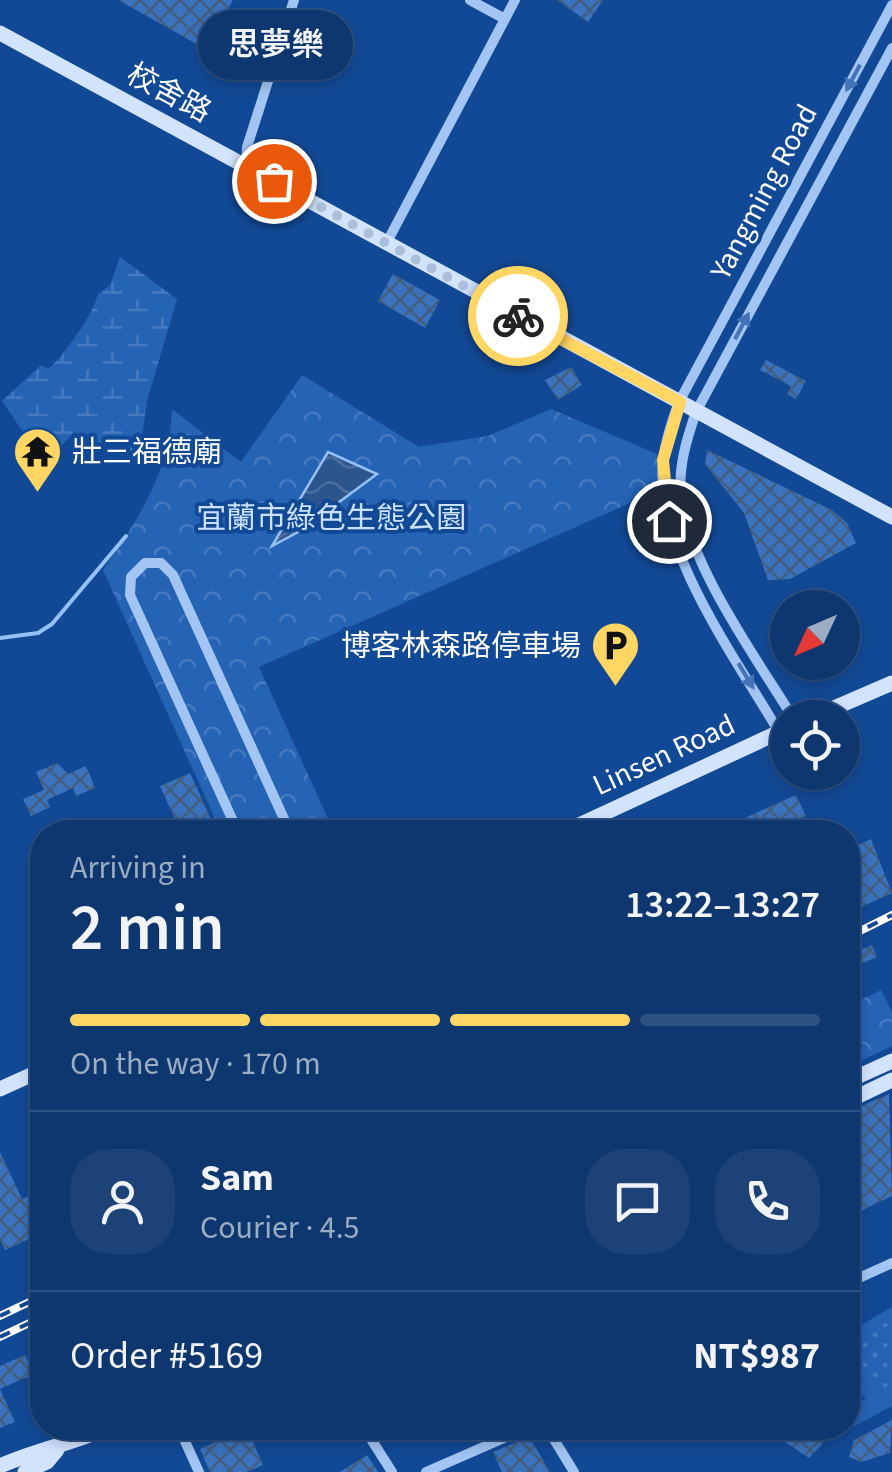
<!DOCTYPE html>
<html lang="en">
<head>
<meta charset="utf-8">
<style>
	:root { --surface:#0e3770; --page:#1c4278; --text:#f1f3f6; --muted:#9bacc3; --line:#2e5183; --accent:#ffd564 }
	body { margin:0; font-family:"Source Sans 3","Noto Sans TC",sans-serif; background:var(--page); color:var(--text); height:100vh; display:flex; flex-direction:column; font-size:38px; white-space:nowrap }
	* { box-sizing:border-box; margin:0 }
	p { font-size:32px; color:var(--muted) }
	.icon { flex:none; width:55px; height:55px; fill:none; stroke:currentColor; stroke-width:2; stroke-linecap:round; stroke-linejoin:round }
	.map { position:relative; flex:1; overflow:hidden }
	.drawer { position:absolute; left:30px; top:820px; width:830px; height:620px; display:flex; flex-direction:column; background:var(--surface); border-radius:40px; box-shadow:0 5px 15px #0003,0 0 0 2px var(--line) }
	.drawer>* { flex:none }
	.needle { width:65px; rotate:226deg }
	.buttons { position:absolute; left:770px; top:590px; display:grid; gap:20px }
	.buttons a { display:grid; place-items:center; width:90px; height:90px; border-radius:50%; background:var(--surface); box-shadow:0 5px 15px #0003,0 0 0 2px var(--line); font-size:50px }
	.pin { position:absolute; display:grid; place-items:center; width:85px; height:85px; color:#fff; margin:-42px; border:5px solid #fff; border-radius:50%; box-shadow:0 2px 10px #0007 }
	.courier { position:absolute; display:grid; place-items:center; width:100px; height:100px; margin:-50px; border:8px solid #ffd564; border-radius:50%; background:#fff; color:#222; box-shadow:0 2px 12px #0007 }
	.bubble { position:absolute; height:70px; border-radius:35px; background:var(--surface); box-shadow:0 5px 15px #0003,0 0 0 2px var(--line); font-size:32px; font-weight:600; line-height:70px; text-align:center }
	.head em { font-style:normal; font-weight:600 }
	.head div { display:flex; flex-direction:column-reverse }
	.head { display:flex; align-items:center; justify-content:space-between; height:170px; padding:0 40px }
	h1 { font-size:65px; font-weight:600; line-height:75px }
	.bar { display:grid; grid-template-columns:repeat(4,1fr); gap:15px 10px; align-content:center; height:120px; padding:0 40px }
	.bar i { height:12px; border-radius:8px; background:var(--line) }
	.bar .active { background:var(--accent) }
	.bar p { grid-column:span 4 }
	.line { display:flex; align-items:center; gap:25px; padding:0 40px; border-top:2px solid var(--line) }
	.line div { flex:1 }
	.round { display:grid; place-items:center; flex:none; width:105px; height:105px; border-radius:40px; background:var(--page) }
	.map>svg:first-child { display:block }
</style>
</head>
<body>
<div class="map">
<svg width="892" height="1472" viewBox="0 0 892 1472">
	<defs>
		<pattern id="grass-dots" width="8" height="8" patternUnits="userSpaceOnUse" patternTransform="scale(2.5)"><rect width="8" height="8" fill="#2563b5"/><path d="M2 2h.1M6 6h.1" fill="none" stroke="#467ac0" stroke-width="1.8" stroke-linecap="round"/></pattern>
		<pattern id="wetland-marsh" width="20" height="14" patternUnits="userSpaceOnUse" patternTransform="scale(2.5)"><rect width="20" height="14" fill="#2563b5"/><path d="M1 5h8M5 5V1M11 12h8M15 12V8" fill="none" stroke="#467ac0"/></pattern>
		<pattern id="park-crowns" width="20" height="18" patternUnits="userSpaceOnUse" patternTransform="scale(2.5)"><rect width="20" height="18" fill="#2563b5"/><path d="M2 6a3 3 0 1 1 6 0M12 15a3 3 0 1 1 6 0" fill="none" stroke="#467ac0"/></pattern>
		<pattern id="water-waves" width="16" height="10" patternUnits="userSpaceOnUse" patternTransform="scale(2.5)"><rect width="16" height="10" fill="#2c548d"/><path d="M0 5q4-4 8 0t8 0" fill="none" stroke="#4c6e9e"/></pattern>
		<pattern id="building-cross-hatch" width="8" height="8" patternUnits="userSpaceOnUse" patternTransform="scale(2.5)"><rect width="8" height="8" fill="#3b73be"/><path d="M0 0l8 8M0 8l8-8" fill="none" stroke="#445e7f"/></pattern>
	</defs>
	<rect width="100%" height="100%" fill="#124996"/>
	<path fill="url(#grass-dots)" d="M892,1319v74c-23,-2 -35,-12 -39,-35l11,-24z"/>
	<path fill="url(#wetland-marsh)" d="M120,257l57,42 -30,102 -5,36 -11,25 -57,-30 -23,25 -13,-3 -36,-53 39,-36 7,4c14,-10 47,-58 50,-75l12,-9z"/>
	<path fill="url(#park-crowns)" d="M302,375l117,72 69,-11 63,-27 106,45v37l-398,176 75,165h-113l-118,-262c35,-50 67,-99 69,-161l69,53z
		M881,990l11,22v34l-44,21v-61z"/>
	<path fill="#2563b5" d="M892,1307v12l-28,15 -11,24c2,23 16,33 39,35v13l-37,20 -7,-18 18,-10 -18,-14v-51z"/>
	<path fill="url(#water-waves)" stroke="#94c0f6" stroke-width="2.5" d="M328,452l49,22 -77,57 -28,15z"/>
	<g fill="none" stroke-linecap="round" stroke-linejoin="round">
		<path stroke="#94c0f6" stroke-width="4" d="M0,638l38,-5 14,-9 74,-88"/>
	</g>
	<path fill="url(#building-cross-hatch)" d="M118,0h115l-23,42 -4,-2 -4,7z
		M557,0h46l-15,22z
		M393,274l47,26 -15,28 -47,-27z
		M766,360l40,21 -10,18 -9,-5 4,-8 -31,-16z
		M571,367l11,18 -24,15 -13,-20z
		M707,450l125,60 15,13 9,20 -66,36 -22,1 -24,-67 -39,-49z
		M57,763l11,11 18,-8 9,22 -19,8 -3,-8 -26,12 3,7 -19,9 -8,-17 21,-9 -8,-18z
		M190,773l16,35 10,24h-35l-21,-46z
		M796,795l10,21 -36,16h-15l-8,-15z
		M871,839l21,54 -44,20v-63z
		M872,945l5,12 -21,9 6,14 -14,6v-39l3,7z
		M889,1094l3,102 -44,21v-105z
		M0,1152l22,47 20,-9v43l-37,17 -5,-10z
		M25,1355l9,19 -34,15 15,33 -15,6v-62z
		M892,1420l-2,33 -29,9 -12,-5 5,-17z
		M247,1428l16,37 -16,7h-37l-10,-23z
		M768,1428h59l-3,14 -15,16 -30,-20 -5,3 -7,-6z
		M522,1440l11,3 17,29h-48l-9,-20z
		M367,1455l11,17h-38z"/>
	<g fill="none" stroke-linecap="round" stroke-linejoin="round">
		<path stroke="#a2c5f3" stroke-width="10" d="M470,0l35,19
			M246,165l1,-18 47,-147
			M386,244l129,-244
			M793,718c-36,-59 -105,-154 -112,-223 -3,-28 6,-57 15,-83l196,-364
			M779,732c-42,-72 -125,-184 -116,-271 2,-20 9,-40 16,-59l213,-397
			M238,832l-108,-237 1,-18 14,-14h16l12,12 117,257
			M848,1283l44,-20
			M179,1428l20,44
			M364,1428l28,44
			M547,1428l27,44
			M426,1472l101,-44"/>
		<path stroke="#d2e3fd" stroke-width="15" d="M0,33l892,484
			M811,718l81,-35
			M564,832l224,-104
			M848,1081l44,-20
			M0,1089l42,-19
			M848,1101l44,-21
			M0,1466c36,-16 70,-22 107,-38
			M25,1472l22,-10 10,-12"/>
		<defs>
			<path id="rail" d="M848,937l44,-22
				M0,1316l42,-20
				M0,1337l42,-20"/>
		</defs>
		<use href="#rail" stroke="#fff" stroke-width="8"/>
		<use href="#rail" stroke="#124996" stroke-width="4" stroke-dasharray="11" stroke-linecap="butt"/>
	</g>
	<defs><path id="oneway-solid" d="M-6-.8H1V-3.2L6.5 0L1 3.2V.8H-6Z" transform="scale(2.5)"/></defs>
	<g fill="#4474b7">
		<use href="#oneway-solid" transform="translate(853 78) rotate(118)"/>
		<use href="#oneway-solid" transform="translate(742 326) rotate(-62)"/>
		<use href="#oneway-solid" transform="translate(746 676) rotate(59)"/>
	</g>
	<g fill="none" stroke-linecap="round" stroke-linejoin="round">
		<path stroke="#acbfda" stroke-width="10" stroke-dasharray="0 18" d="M274,181l244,135"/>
		<path stroke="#ffd564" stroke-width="12" d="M518,316l162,86 -17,58 6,61"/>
	</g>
	<defs>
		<symbol id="temple-pin" viewBox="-11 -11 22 30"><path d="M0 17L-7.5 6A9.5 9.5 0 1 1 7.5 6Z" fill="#ffd564" stroke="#124996"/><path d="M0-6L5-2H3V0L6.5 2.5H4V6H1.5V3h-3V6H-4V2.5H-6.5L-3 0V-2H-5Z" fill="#111"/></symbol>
		<symbol id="parking-pin" viewBox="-11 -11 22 30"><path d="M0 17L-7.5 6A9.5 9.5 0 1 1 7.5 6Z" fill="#ffd564" stroke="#124996"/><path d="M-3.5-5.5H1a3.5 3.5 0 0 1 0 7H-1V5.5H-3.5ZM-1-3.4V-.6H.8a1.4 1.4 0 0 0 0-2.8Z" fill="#111"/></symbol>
	</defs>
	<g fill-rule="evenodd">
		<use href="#temple-pin" x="10" y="424" width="55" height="75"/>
		<use href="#parking-pin" x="588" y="618" width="55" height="75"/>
	</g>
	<g text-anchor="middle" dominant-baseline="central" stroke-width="8" stroke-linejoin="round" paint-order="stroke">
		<g font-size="30" fill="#fff" stroke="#124996">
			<text transform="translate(169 93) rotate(28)">校舍路</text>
			<text transform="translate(764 192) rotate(-62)">Yangming Road</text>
			<text transform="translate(664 755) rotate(-25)">Linsen Road</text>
		</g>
		<g font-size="30" fill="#fff" stroke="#124996" text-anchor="start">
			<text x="72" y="452">壯三福德廟</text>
			<text x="581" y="646" text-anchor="end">博客林森路停車場</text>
		</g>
		<g font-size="30" fill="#cae0fd" stroke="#124996">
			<text x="331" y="518">宜蘭市綠色生態公園</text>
		</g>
	</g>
</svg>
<div class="buttons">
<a><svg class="needle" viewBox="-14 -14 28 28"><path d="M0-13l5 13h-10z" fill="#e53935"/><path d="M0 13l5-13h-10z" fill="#9bacc3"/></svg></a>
<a><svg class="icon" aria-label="locate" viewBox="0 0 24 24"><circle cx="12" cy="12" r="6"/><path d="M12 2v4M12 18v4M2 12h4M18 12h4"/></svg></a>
</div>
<div class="pin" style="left:274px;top:181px;background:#ea580c"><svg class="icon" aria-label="bag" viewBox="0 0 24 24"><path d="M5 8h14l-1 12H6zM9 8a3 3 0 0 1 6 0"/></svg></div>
<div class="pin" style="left:669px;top:521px;background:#1f2937"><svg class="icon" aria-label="home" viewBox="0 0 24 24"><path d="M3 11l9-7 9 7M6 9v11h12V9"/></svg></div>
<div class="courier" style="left:518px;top:316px"><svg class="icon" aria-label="bike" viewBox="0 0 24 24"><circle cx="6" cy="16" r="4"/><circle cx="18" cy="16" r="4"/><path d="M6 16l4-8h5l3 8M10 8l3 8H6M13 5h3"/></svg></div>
<div class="bubble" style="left:198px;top:10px;width:155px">思夢樂</div>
<section class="drawer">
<div class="head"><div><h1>2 min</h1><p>Arriving in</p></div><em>13:22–13:27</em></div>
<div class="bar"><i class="active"></i><i class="active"></i><i class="active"></i><i></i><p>On the way · 170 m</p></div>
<div class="line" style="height:180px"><a class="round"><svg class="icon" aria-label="person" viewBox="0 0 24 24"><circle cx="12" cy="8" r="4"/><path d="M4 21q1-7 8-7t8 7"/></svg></a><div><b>Sam</b><p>Courier · 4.5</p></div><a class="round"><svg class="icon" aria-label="chat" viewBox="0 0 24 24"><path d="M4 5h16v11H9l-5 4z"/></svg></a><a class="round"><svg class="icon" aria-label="phone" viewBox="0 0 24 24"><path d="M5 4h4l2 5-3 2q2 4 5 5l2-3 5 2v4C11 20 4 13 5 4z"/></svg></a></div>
<div class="line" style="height:130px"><div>Order #5169</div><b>NT$987</b></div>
</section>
</div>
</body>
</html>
